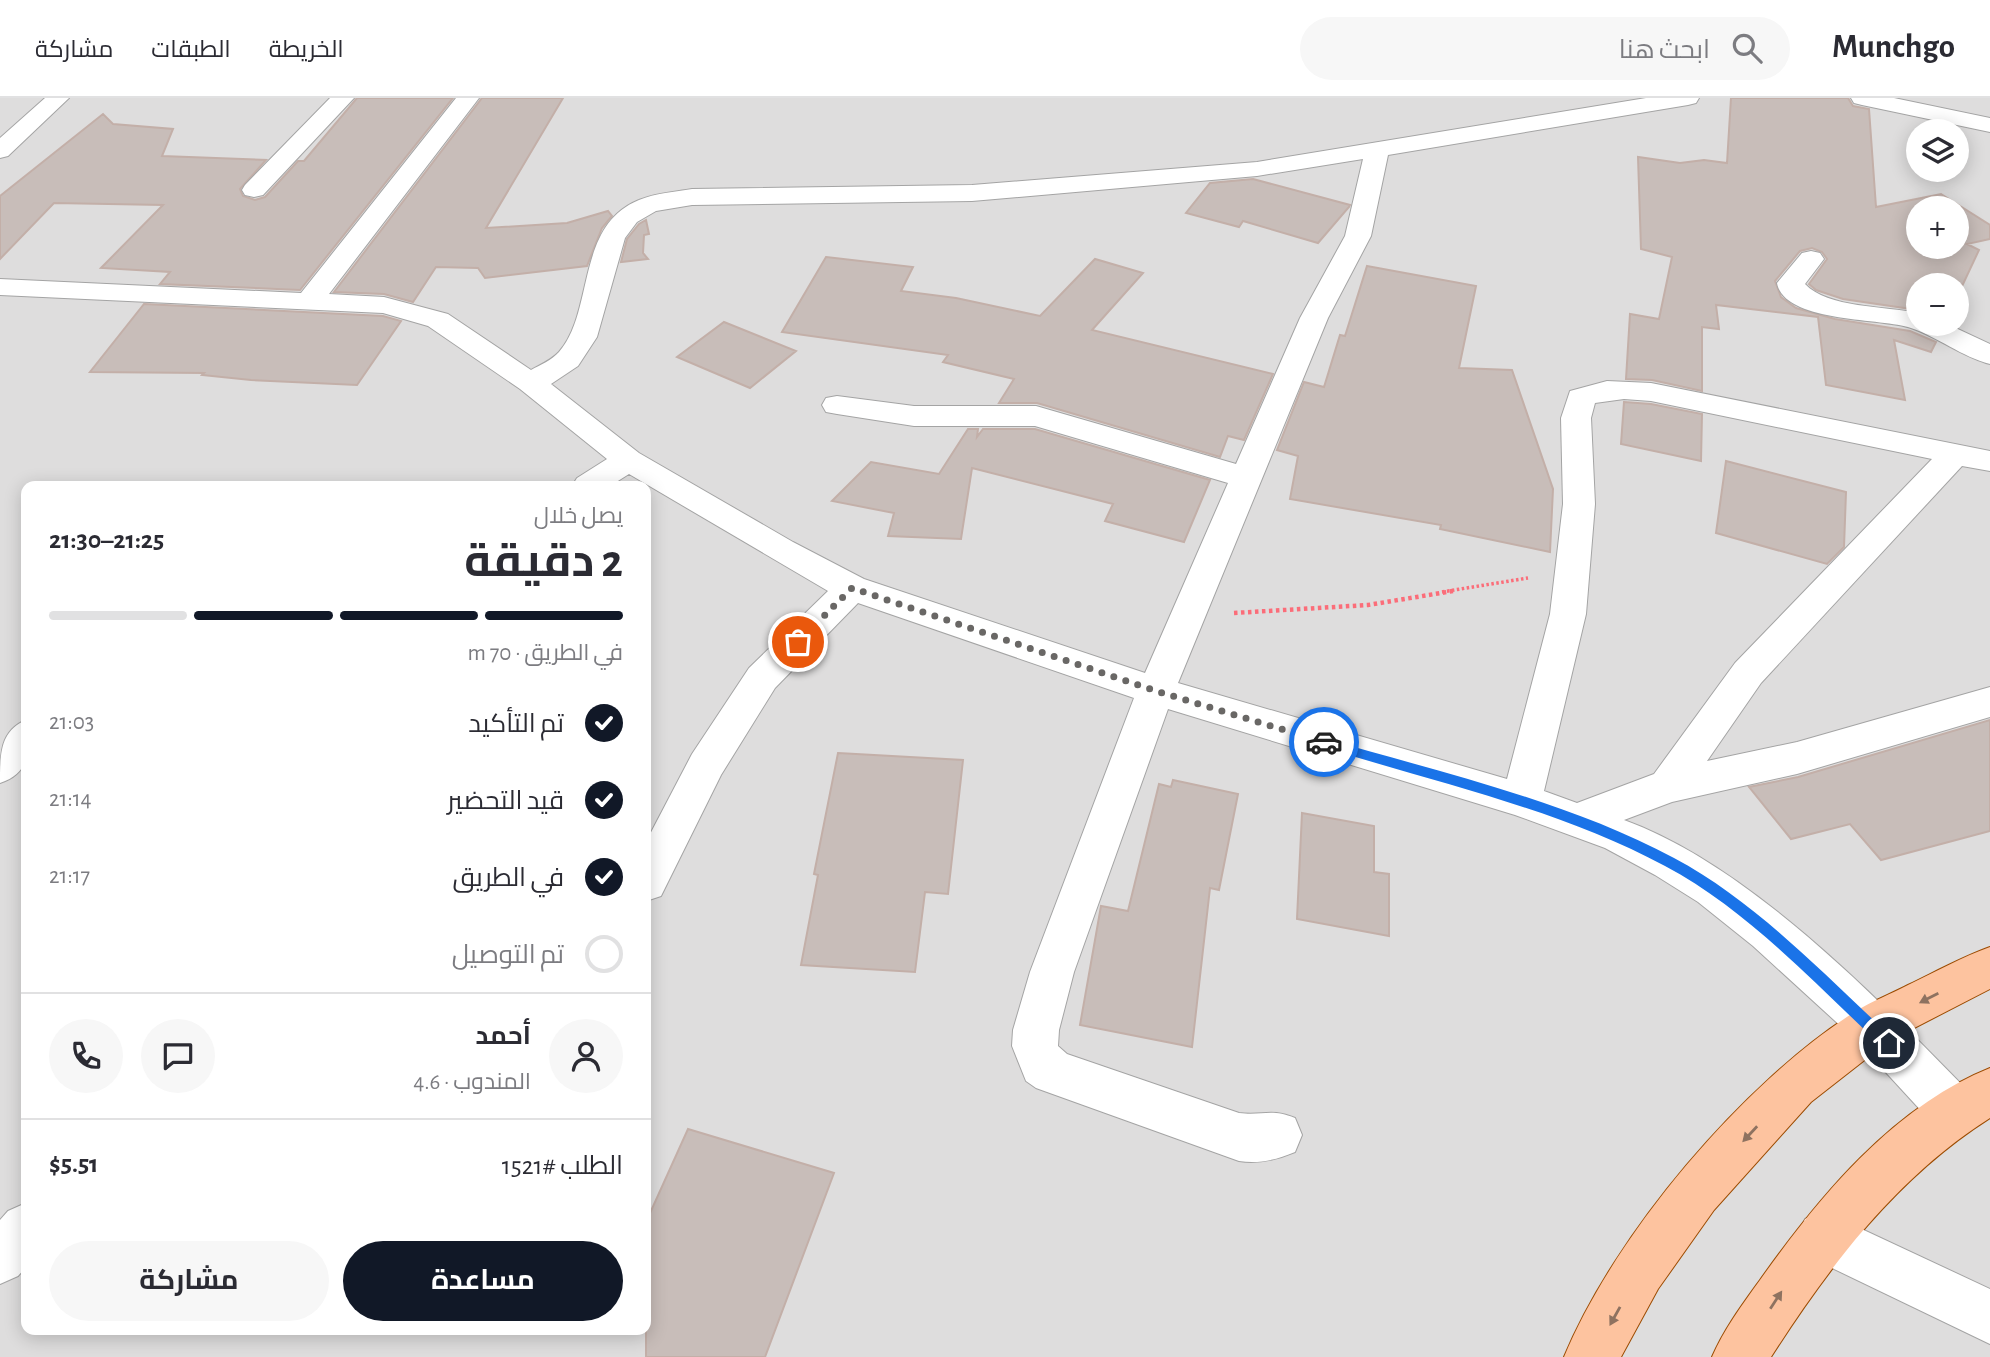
<!DOCTYPE html>
<html lang="ar">
<head>
<meta charset="utf-8">
<style>
	:root { --surface:#fff; --page:#f7f7f7; --text:#2b2b33; --muted:#7c7c81; --line:#e1e1e2; --accent:#111827 }
	body { margin:0; font-family:"Alegreya Sans",Cairo,sans-serif; background:var(--page); color:var(--text); direction:rtl; height:100vh; display:flex; flex-direction:column; font-size:26px; white-space:nowrap }
	* { box-sizing:border-box; margin:0 }
	p { font-size:23px; color:var(--muted) }
	.icon { flex:none; width:38px; height:38px; fill:none; stroke:currentColor; stroke-width:2; stroke-linecap:round; stroke-linejoin:round }
	.map { position:relative; flex:1; overflow:hidden; direction:ltr }
	.side { position:absolute; left:21px; top:383px; width:630px; height:854px; display:flex; flex-direction:column; background:var(--surface); border-radius:14px; box-shadow:0 4px 18px #0003; direction:rtl }
	.side>* { flex:none }
	.tools { position:absolute; left:1906px; top:21px; display:grid; gap:14px }
	.tools a { display:grid; place-items:center; width:63px; height:63px; border-radius:50%; background:var(--surface); box-shadow:0 4px 18px #0003; font-size:35px }
	.pin { position:absolute; display:grid; place-items:center; width:60px; height:60px; color:#fff; margin:-30px; border:4px solid #fff; border-radius:50%; box-shadow:0 2px 7px #0007 }
	.courier { position:absolute; display:grid; place-items:center; width:70px; height:70px; margin:-35px; border:5px solid #1a73e8; border-radius:50%; background:#fff; color:#222; box-shadow:0 2px 9px #0007 }
	.summary em { font-style:normal; font-weight:700 }
	.summary div { display:flex; flex-direction:column-reverse }
	.summary { display:flex; align-items:center; justify-content:space-between; height:119px; padding:0 28px }
	h1 { font-size:46px; font-weight:700; line-height:52px }
	.bar { display:grid; grid-template-columns:repeat(4,1fr); gap:10px 7px; align-content:center; height:84px; padding:0 28px }
	.bar i { height:9px; border-radius:5px; background:var(--line) }
	.bar .current { background:var(--accent) }
	.bar p { grid-column:span 4 }
	.line { display:flex; align-items:center; gap:18px; padding:0 28px; border-top:2px solid var(--line) }
	.line div { flex:1 }
	.round { display:grid; place-items:center; flex:none; width:74px; height:74px; border-radius:37px; background:var(--page) }
	ol { padding:0 28px; list-style:none }
	li { display:flex; align-items:center; gap:21px; height:77px }
	li p { margin-inline-start:auto }
	li .icon { padding:7px; border-radius:50%; background:var(--accent); color:#fff; stroke-width:4 }
	li:last-child { color:var(--muted) }
	li i { width:38px; height:38px; border:4px solid var(--line); border-radius:50% }
	.cta { display:flex; gap:14px; margin-top:auto; padding:14px 28px }
	.cta a { flex:1; height:80px; border-radius:42px; background:var(--accent); color:#fff; font-size:28px; font-weight:700; line-height:80px; text-align:center }
	.cta a+a { background:var(--page); color:var(--text) }
	header { display:flex; align-items:center; gap:42px; box-sizing:border-box; height:98px; padding:0 35px; background:var(--surface); border-bottom:2px solid var(--line) }
	header strong { font-size:33px }
	nav { display:flex; gap:38px; margin-inline-start:auto; font-size:24px }
	.search { width:490px; height:63px; background:var(--page); display:flex; align-items:center; gap:18px; box-sizing:border-box; padding:0 24px; border-radius:38px; color:var(--muted); font-size:26px }
	.map>svg:first-child { display:block }
</style>
</head>
<body>
<header>
<strong>Munchgo</strong>
<div class="search"><svg class="icon" aria-label="search" viewBox="0 0 24 24"><circle cx="10" cy="10" r="6"/><path d="M15 15l6 6"/></svg>ابحث هنا</div>
<nav><a>الخريطة</a><a>الطبقات</a><a>مشاركة</a></nav>
</header>
<div class="map">
<svg width="1990" height="1259" viewBox="0 0 1990 1259">
	<rect width="100%" height="100%" fill="#f1ebe6"/>
	<path fill="#dedddd" fill-rule="evenodd" d="M0,0h1990v1259h-1990zM1918,33h38v39h-38zM1918,110h38v39h-38zM1918,187h38v39h-38zM26,388h620v844h-620z"/>
	<path fill="#c8bdb9" stroke="#c3afa8" stroke-width="2" fill-rule="evenodd" d="M357,0h96l-153,192 -140,-6 10,-12 -69,-4 62,-63 -109,-2 -54,56v-63l103,-82 10,10 60,5 -11,27 104,4 -26,29 3,7 12,4 10,-3 33,-36h6z
		M482,0h81l-77,130 81,-5 41,-12 4,5 -10,12 -15,38 -102,12 -7,-10 -42,-1 -23,35 -29,-8 -50,-2z
		M1731,0h117l5,8 16,3 7,98 65,-13 49,31v14l-23,5 12,6 -23,49v-14h-38v25l-75,-11 -27,-9 -7,-6 18,-25 -5,-7 -10,-4 -12,3 -25,30 6,16 15,11 39,11 75,12 26,11 -5,10 -37,-12 11,60 -79,-15 -8,-68 -102,-12 3,24 -17,-2v64l-50,-11 -26,-1 4,-65 29,5 13,-62 -31,-8 -3,-92 42,6 24,-3 23,3zM1918,110h38v39h-38z
		M1253,81l97,26 -1,2 -31,36 -75,-22 -4,6 -53,-14 24,-30z
		M646,122l3,14 -5,1 -1,18 5,6 -27,3 6,-23 12,-15z
		M826,159l87,10 -12,24 55,7 84,18 55,-57 48,14 -51,57 181,44 -29,66 -16,-4 -8,21 -183,-54h-38l15,-24 -71,-17 5,-7 -166,-23z
		M1367,168l109,20 -17,82 53,2 41,119 -3,63 -110,-23 1,-4 -151,-26 8,-43 -21,-6 27,-68 20,5 16,-52 5,1z
		M144,206l239,12 18,5 -44,64 -106,-5 -49,-5 2,-2 -114,-1z
		M724,224l72,29 -46,37 -73,-31z
		M1624,304l27,2 51,10 -1,47 -80,-17z
		M968,331h10l-1,8 6,-8h52l175,51 -26,62 -79,-21 8,-17 -141,-36 -11,71 -73,-3 6,-23 -62,-12 39,-39 68,12z
		M1726,363l120,31 -2,55 -17,17 -111,-31z
		M1990,622v111l-109,29 -31,-36 -59,15 -42,-52 49,-10z
		M838,655l125,7 -15,134 -23,-2 -10,80 -114,-7 17,-90 -4,-1z
		M1173,682l65,14 -19,96 -9,-2 -18,159 -112,-22 21,-119 27,5 31,-127 12,3z
		M1302,715l72,13v46l15,2v62l-92,-17z
		M688,1031l146,44 -69,184h-119v-135z"/>
	<g fill="none" stroke-linecap="round" stroke-linejoin="round">
		<defs>
			<path id="minor" d="M45,0h24l-61,58 -8,2v-20z
				M330,0h24l-91,97 -9,2 -9,-2 -3,-5 3,-5z
				M456,0h23l-150,196 55,3 64,17 83,56c9,-5 21,-10 28,-18 36,-41 16,-126 80,-152 16,-7 36,-8 53,-11l280,-4 285,-23 389,-64h53l-3,5 -8,2 -300,50 -17,81 -43,82 -150,365 329,96 43,-165 13,-110 -2,-86 9,-27 37,-10 44,2 339,68v20l-28,-5 -201,217 -54,78 90,-19 193,-55v30l-193,57 -125,28 -48,18c125,45 255,180 347,274l7,17 -7,17 -17,7 -17,-7 -80,-87 -104,-95 -55,-44 -43,-27 -50,-27 -90,-33 -347,-106 -94,263 -15,58 -1,16 9,8 172,59c24,3 32,-5 56,5l7,17 -7,17c-19,8 -36,12 -56,9l-203,-73 -10,-7 -14,-35 1,-16 17,-58 104,-274 -276,-95 -83,85 -54,87 -60,121 -15,5v-59l46,-88 57,-86 79,-77 -199,-117 -19,12h-38l5,-8 30,-19 -87,-70 -92,-63 -45,-13 -383,-18v-16l301,14zM1363,61l-18,77 -45,82 -64,146 -200,-58h-122l-77,-10 -11,2 -4,7 4,7 11,2 77,12h121l193,57 -83,190 -281,-94 -71,-37 -154,-89 -88,-69 27,-18 19,-29 28,-99 12,-16 19,-11 36,-6 280,-4 285,-25zM1624,301l27,2 281,58 -197,204 -81,111 -77,29 -33,-12 42,-177 9,-110 -4,-86 4,-15z
				M1851,0h43l96,20v14l-128,-27 -8,-2z
				M1811,153l9,2 4,6 -19,25c22,24 81,22 113,29v11h29l43,20v20c-28,-7 -52,-27 -79,-36 -29,-10 -127,-5 -134,-45l25,-30z
				M26,622c1,29 7,52 -26,63 0,-29 0,-52 26,-63z
				M26,1105v64l-8,9 -18,8v-64l8,-9z
				M1823,1113l167,78v55l-185,-89 -8,-18 8,-18z"/>
			<path id="major" d="M1990,849v42l-101,52 -78,61 -97,108 -56,79 -37,68h-57c51,-123 179,-274 292,-346 16,-10 35,-17 52,-26 27,-13 54,-28 82,-38z
				M1990,970v50c-93,59 -160,147 -219,239h-59c12,-28 30,-52 48,-77 59,-83 133,-173 230,-212z"/>
		</defs>
		<use href="#minor" stroke="#a4a4a4" stroke-width="2"/>
		<use href="#major" stroke="#9c4b00" stroke-width="2"/>
		<path stroke="#fb6d79" stroke-width="3.5" stroke-dasharray="2.5 2.5" stroke-linecap="butt" d="M1442,494l86,-14"/>
		<path stroke="#fb6d79" stroke-width="4.5" stroke-dasharray="3.5 3.5" stroke-linecap="butt" d="M1234,515l134,-8 85,-14"/>
		<use href="#minor" fill="#fff" fill-rule="evenodd"/>
		<use href="#major" fill="#fdc39f" fill-rule="evenodd"/>
	</g>
	<defs><path id="oneway-solid" d="M-6-.8H1V-3.2L6.5 0L1 3.2V.8H-6Z" transform="scale(1.75)"/></defs>
	<g fill="#8e7260">
		<use href="#oneway-solid" transform="translate(1929 900) rotate(153)"/>
		<use href="#oneway-solid" transform="translate(1750 1036) rotate(133)"/>
		<use href="#oneway-solid" transform="translate(1776 1202) rotate(-57)"/>
		<use href="#oneway-solid" transform="translate(1615 1218) rotate(119)"/>
	</g>
	<path fill="#1a73e8" d="M1324,640c117,35 241,62 350,120 83,44 151,118 220,181v9h-10c-68,-63 -136,-138 -219,-182 -108,-58 -229,-83 -345,-120v-7z"/>
	<g fill="none" stroke-linecap="round" stroke-linejoin="round">
		<path stroke="#696765" stroke-width="7" stroke-dasharray="0 12.6" d="M798,544l54,-54 304,103 168,51"/>
	</g>
</svg>
<div class="tools">
<a><svg class="icon" aria-label="layers" viewBox="0 0 24 24"><path d="M12 4l9 5-9 5-9-5zM3 14l9 5 9-5"/></svg></a>
<a>+</a>
<a>−</a>
</div>
<div class="pin" style="left:798px;top:544px;background:#ea580c"><svg class="icon" aria-label="bag" viewBox="0 0 24 24"><path d="M5 8h14l-1 12H6zM9 8a3 3 0 0 1 6 0"/></svg></div>
<div class="pin" style="left:1889px;top:945px;background:#1f2937"><svg class="icon" aria-label="home" viewBox="0 0 24 24"><path d="M3 11l9-7 9 7M6 9v11h12V9"/></svg></div>
<div class="courier" style="left:1324px;top:644px"><svg class="icon" aria-label="car" viewBox="0 0 24 24"><path d="M5 17H2v-5l4-1 3-4h7l3 4 3 1v5h-3M9 17h6M6 11h13"/><circle cx="7" cy="17" r="2"/><circle cx="17" cy="17" r="2"/></svg></div>
<section class="side">
<div class="summary"><div><h1>2 دقيقة</h1><p>يصل خلال</p></div><em>21:25–21:30</em></div>
<div class="bar"><i class="current"></i><i class="current"></i><i class="current"></i><i></i><p>في الطريق · 70 m</p></div>
<ol>
<li><svg class="icon" aria-label="check" viewBox="0 0 24 24"><path d="M5 12l5 5 9-10"/></svg>تم التأكيد<p>21:03</p></li>
<li><svg class="icon" aria-label="check" viewBox="0 0 24 24"><path d="M5 12l5 5 9-10"/></svg>قيد التحضير<p>21:14</p></li>
<li><svg class="icon" aria-label="check" viewBox="0 0 24 24"><path d="M5 12l5 5 9-10"/></svg>في الطريق<p>21:17</p></li>
<li><i></i>تم التوصيل</li>
</ol>
<div class="line" style="height:126px"><a class="round"><svg class="icon" aria-label="person" viewBox="0 0 24 24"><circle cx="12" cy="8" r="4"/><path d="M4 21q1-7 8-7t8 7"/></svg></a><div><b>أحمد</b><p>المندوب · 4.6</p></div><a class="round"><svg class="icon" aria-label="chat" viewBox="0 0 24 24"><path d="M4 5h16v11H9l-5 4z"/></svg></a><a class="round"><svg class="icon" aria-label="phone" viewBox="0 0 24 24"><path d="M5 4h4l2 5-3 2q2 4 5 5l2-3 5 2v4C11 20 4 13 5 4z"/></svg></a></div>
<div class="line" style="height:91px"><div>الطلب #1521</div><b>$5.51</b></div>
<div class="cta"><a>مساعدة</a><a>مشاركة</a></div>
</section>
</div>
</body>
</html>
